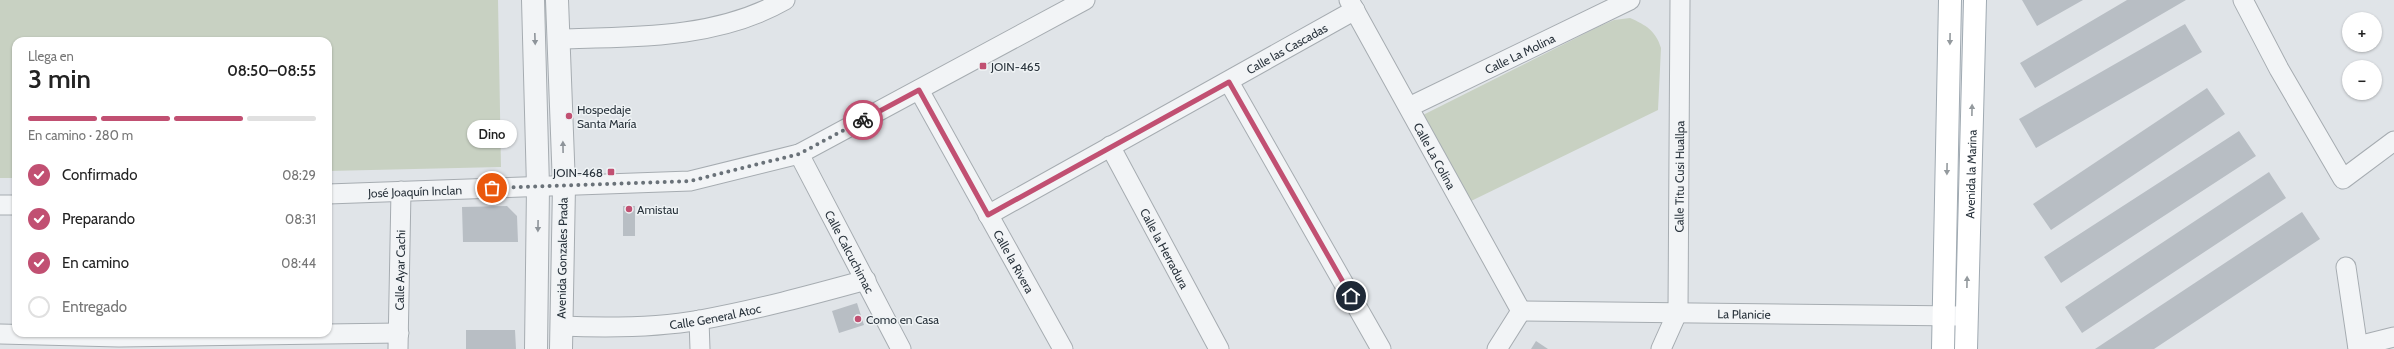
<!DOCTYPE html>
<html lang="es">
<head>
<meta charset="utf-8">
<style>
	:root { --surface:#fff; --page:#f2f2f2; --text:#222; --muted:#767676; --line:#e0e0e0; --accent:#c15072 }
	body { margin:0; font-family:Cabin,sans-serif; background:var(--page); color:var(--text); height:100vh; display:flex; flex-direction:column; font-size:15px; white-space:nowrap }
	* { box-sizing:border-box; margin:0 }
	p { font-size:13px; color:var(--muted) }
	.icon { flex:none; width:22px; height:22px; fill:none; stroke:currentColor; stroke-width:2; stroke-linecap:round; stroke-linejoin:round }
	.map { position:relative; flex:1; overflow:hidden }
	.drawer { position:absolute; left:12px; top:37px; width:320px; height:300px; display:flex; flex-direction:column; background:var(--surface); border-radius:12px; box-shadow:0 1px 3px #0004 }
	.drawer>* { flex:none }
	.controls { position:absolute; left:2342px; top:12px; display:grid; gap:8px }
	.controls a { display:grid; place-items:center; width:40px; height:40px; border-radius:50%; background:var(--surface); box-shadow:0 1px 3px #0004; font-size:20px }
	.pin { position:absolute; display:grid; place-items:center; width:34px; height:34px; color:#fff; margin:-17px; border:2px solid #fff; border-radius:50%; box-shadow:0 1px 4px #0007 }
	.courier { position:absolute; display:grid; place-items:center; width:40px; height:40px; margin:-20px; border:3px solid #c15072; border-radius:50%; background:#fff; color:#222; box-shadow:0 1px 5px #0007 }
	.bubble { position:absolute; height:28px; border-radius:14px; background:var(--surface); box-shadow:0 1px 3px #0004; font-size:13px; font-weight:600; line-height:28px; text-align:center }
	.head em { font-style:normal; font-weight:600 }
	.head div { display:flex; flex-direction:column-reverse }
	.head { display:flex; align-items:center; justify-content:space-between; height:68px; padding:0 16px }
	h1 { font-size:26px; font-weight:600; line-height:30px }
	.bar { display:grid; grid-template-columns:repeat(4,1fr); gap:6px 4px; align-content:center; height:48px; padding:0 16px }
	.bar i { height:5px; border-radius:3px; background:var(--line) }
	.bar .active { background:var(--accent) }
	.bar p { grid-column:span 4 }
	ol { padding:0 16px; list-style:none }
	li { display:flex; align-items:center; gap:12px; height:44px }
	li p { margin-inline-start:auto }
	li .icon { padding:4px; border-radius:50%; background:var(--accent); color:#fff; stroke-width:4 }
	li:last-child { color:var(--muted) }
	li i { width:22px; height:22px; border:2px solid var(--line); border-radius:50% }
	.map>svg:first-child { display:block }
</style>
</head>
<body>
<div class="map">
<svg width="2394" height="349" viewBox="0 0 2394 349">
	<rect width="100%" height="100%" fill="#e0e4e8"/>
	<path fill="#c8d1c2" d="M0,0h498l3,167 -173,4v-130h-312v137h-16z
		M1630,18c16,7 26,13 31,30l-3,62 -189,92 -48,-86 177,-89 16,-7z"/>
	<path fill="#b8bec4" d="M2022,0h61l-46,26z
		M2127,0h59l-151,88 -15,-25z
		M2185,24l17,28 -166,96 -17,-29z
		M2207,88l18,26 -174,116 -18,-26z
		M2239,131l17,25 -195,127 -17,-26z
		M2269,172l17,26 -204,135 -17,-26z
		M507,206l10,10 1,26h-55l-1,-35z
		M623,206h12v30h-12z
		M2302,212l18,27 -166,110h-59z
		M857,303l7,22 -25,8 -7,-22z
		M466,330h49l1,19h-50z
		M1536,341l12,8h-17z"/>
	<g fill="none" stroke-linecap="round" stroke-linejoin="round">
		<defs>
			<g id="minor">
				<path id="s1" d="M1349,0l172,311"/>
				<path d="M2243,0l36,69 64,110 51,-38"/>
				<path d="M558,39c76,-2 159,0 227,-39"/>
				<path d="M1229,82l152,267"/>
				<path id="s2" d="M919,90l144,259"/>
				<path id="s3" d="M1409,107l221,-107"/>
				<path id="s4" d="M1110,146l109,203"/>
				<path id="s5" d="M799,154l102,195"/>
				<path id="s6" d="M328,194l362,-13 109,-27 286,-154"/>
				<path d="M0,205h16"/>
				<path id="s7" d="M988,215l367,-205"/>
				<path d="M2346,267l12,82"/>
				<path id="s8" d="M1521,311l438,5"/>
				<path d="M699,320l1,29"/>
				<path id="s9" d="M561,326c46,2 94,2 139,-6 56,-10 111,-25 166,-40"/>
				<path d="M0,334l119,3 280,-4"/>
				<path d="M2358,346l36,-9"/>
				<path id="s10" d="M398,349l3,-158"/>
				<path d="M1497,349l24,-38"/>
				<path id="s11" d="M1661,349l17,-38 2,-311"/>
			</g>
			<path id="tertiary" d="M533,0l5,187 -2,162
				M557,0l7,186 -3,163"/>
			<g id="primary">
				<path d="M1943,349l7,-349"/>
				<path id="s12" d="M1966,349l9,-349"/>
			</g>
		</defs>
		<use href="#minor" stroke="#a6acb1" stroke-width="21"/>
		<use href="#tertiary" stroke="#a6acb1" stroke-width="24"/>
		<use href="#primary" stroke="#a0aab2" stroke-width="24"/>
		<use href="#minor" stroke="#f2f4f6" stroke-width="19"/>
		<use href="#tertiary" stroke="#f2f4f6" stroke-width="22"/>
		<use href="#primary" stroke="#fff" stroke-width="22"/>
	</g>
	<defs><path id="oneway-solid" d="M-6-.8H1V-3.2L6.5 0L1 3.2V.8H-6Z"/></defs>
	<g fill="#8e949a">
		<use href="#oneway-solid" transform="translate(535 39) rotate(88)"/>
		<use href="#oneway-solid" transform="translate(563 147) rotate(-91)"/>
		<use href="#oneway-solid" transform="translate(538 226) rotate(91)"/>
	</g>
	<g fill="#949a9e">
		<use href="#oneway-solid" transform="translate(1950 39) rotate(91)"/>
		<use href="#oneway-solid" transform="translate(1972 110) rotate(-89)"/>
		<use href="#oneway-solid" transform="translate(1947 169) rotate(91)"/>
		<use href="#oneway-solid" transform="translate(1967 282) rotate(-89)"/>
	</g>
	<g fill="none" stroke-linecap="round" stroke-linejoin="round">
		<path stroke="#6a7279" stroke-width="4" stroke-dasharray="0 7.2" d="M492,188l198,-7 109,-27 64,-34"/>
		<path stroke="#c15072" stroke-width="5" d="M863,120l56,-30 69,125 241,-133 122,214"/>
	</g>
	<g fill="#c15072" stroke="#eff3f5" stroke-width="1.5">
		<rect x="979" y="62" width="8" height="8" rx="2"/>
		<circle cx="569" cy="116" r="4"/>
		<rect x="607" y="168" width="8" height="8" rx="2"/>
		<circle cx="629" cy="209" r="4"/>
		<circle cx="858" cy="319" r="4"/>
	</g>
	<g text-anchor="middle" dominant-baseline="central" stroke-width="3" stroke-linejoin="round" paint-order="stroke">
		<g font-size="12" fill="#2a343d" stroke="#eff3f5">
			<text stroke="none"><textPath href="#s7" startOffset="342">Calle las Cascadas</textPath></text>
			<text stroke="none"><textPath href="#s3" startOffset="123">Calle La Molina</textPath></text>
			<text stroke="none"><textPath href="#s1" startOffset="178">Calle La Colina</textPath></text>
			<text stroke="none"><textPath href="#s12" startOffset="175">Avenida la Marina</textPath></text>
			<text stroke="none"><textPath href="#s11" startOffset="176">Calle Titu Cusi Huallpa</textPath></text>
			<text stroke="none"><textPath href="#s6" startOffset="87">José Joaquín Inclan</textPath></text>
			<text stroke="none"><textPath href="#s4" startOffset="116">Calle la Herradura</textPath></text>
			<text stroke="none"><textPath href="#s5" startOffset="110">Calle Calcuchimac</textPath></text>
			<text transform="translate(562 258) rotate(-89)">Avenida Gonzales Prada</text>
			<text stroke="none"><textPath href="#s2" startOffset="196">Calle la Rivera</textPath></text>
			<text stroke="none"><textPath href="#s10" startOffset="79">Calle Ayar Cachi</textPath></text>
			<text stroke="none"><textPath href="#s8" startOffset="223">La Planicie</textPath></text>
			<text stroke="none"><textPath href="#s9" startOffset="155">Calle General Atoc</textPath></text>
		</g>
		<g font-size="12" fill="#2a343d" stroke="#eff3f5" text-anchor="start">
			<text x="991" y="66">JOIN-465</text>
			<text x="577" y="109">Hospedaje<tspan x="577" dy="14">Santa María</tspan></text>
			<text x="603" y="172" text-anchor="end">JOIN-468</text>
			<text x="637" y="209">Amistau</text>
			<text x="866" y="319">Como en Casa</text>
		</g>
	</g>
</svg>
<div class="controls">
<a>+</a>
<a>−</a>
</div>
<div class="pin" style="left:492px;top:188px;background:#ea580c"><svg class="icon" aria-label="bag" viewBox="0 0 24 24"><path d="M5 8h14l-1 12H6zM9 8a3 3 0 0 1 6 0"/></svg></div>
<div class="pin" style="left:1351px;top:296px;background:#1f2937"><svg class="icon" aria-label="home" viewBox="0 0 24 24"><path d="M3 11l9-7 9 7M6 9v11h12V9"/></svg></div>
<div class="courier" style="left:863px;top:120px"><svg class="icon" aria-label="bike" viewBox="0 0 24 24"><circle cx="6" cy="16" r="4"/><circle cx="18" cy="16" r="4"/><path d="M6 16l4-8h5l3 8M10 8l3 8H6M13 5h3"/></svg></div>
<div class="bubble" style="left:467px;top:120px;width:50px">Dino</div>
<section class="drawer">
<div class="head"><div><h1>3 min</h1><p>Llega en</p></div><em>08:50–08:55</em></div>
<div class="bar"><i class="active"></i><i class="active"></i><i class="active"></i><i></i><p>En camino · 280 m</p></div>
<ol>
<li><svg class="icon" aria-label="check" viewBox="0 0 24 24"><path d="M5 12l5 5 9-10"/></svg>Confirmado<p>08:29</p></li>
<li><svg class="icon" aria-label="check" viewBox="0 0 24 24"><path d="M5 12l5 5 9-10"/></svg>Preparando<p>08:31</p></li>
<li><svg class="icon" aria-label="check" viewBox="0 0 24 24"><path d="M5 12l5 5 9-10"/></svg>En camino<p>08:44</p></li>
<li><i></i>Entregado</li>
</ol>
</section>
</div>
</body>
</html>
